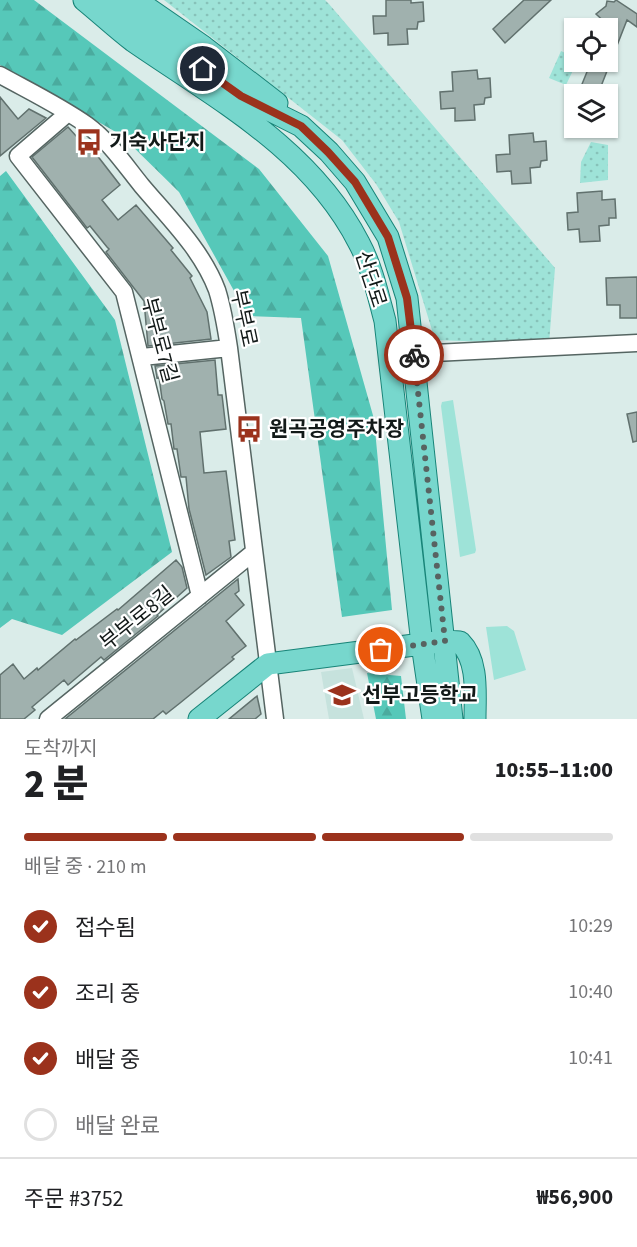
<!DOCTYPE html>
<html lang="ko">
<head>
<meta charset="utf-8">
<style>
	:root { --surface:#fff; --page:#f2f2f2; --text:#202124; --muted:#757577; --line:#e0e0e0; --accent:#9b321c }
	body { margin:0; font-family:"Source Sans 3","Noto Sans KR",sans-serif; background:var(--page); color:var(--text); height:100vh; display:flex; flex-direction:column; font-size:22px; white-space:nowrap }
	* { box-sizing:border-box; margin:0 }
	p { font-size:20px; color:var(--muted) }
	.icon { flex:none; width:33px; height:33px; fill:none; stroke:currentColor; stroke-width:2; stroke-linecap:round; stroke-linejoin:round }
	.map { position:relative; height:719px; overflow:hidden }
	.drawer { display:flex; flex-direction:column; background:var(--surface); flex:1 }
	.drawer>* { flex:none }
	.controls { position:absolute; left:564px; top:18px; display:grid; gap:12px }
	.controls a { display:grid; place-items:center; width:54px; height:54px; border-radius:0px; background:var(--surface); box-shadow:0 2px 4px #0004; font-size:30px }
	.pin { position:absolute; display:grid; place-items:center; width:51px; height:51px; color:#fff; margin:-26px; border:3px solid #fff; border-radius:50%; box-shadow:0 2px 6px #0007 }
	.courier { position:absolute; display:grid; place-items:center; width:60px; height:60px; margin:-30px; border:4px solid #9b321c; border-radius:50%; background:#fff; color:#222; box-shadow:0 2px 8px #0007 }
	.overview em { font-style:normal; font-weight:800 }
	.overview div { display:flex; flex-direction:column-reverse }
	.overview { display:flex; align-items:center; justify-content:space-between; height:102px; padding:0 24px }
	h1 { font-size:39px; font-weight:800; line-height:45px }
	.bar { display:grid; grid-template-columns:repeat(4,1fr); gap:9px 6px; align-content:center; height:72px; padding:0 24px }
	.bar i { height:8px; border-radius:4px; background:var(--line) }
	.bar .current { background:var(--accent) }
	.bar p { grid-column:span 4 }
	.line { display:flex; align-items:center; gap:15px; padding:0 24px; border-top:2px solid var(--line) }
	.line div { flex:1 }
	ol { padding:0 24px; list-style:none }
	li { display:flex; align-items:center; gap:18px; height:66px }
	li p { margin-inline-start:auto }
	li .icon { padding:6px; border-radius:50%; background:var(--accent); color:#fff; stroke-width:4 }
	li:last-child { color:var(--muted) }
	li i { width:33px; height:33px; border:3px solid var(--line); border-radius:50% }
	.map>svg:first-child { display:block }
</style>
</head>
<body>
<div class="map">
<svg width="637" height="719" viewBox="0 0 637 719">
	<defs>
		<pattern id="forest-firs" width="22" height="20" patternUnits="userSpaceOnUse" patternTransform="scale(1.5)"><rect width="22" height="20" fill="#56c8b9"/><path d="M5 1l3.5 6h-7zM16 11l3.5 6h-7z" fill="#4aab9e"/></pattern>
		<pattern id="park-dots" width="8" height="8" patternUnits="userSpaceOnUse" patternTransform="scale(1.5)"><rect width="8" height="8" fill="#9ee3d8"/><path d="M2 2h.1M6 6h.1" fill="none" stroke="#87c2b9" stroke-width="1.8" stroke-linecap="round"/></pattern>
	</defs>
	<rect width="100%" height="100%" fill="#daece9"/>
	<path fill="#c6e2dd" d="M352,668l12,51h-35l-8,-47z"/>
	<path fill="#9ee3d8" d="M453,400l23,150 -1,3 -15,4 -19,-151 1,-4z
		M507,626l7,5 12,39 -32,10 -8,-53z"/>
	<path fill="url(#forest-firs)" d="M0,0h34l225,169 69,87 46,163 18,191 -50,7 -41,-299 -53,-2 -69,-124 -58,-57 -121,-70z
		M6,171l109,149 57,232 -110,83 -50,-16 -12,9v-452z
		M367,673l34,3 5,43h-30z"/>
	<path fill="url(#park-dots)" d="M164,0h161l4,4 226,264 -6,76 -114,-4 -36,-118 -23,-38 -34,-44z
		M561,51l13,6v5h3l-11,23 -17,-7z
		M591,142l17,3v35l-28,3 1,-21z"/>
	<path fill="#a0b1ae" stroke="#61716e" stroke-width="1.5" d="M386,0h25v3l12,-1 1,19 -6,1 -1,7h-10l1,15 -20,1v-12l-14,1 -1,-18h13z
		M524,0h27l-46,43 -12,-14z
		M616,0l21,14v13l-10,-7 -29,74h-20l13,-32h17v-37l-12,-11 10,-8 1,-5 7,1z
		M477,70l1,9 12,-1 1,19 -6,1 -1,6 -10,1 1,15 -20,1v-13l-14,1 -1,-17 13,-1 -1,-19z
		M0,97l18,22 11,-10 17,9 -46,38z
		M68,127l26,29 2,-2 24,31 -18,15 16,20 18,-15 37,43 -2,2 21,26 -2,2 17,34 4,27 -63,7 -4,-45 -38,-49 3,-3 -2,-2 -17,-21 -3,2 -55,-71z
		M533,133l1,9 12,-1 1,19 -6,1 -1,6 -10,1 1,15 -19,1 -1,-13 -14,1 -1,-17 14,-1 -1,-19z
		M602,191v9l13,-1 1,19h-7v7l-10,1 1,15 -20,1 -1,-13 -11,1 -1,-17 11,-1 -1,-19z
		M637,277v41h-17v-13h-13l-1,-27z
		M215,360l3,35h4l4,34 -26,3 4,41 22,-2 9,69 -6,1 2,16 -25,18 -17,-66 -3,-32h-5l-4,-28h-3l-3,-25h-3l-4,-23 -2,-2 -3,-22 -2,1 -2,-12z
		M637,412v29l-4,1 -6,-28z
		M176,560l6,7 5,21 -30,27 1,1 -54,44 -3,-3 -33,28 -4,-5 -32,27 3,3 -11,9h-24v-44l13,-11 11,15 13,-11 1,2 37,-31 1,1 41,-31 1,1z
		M238,579l1,12 -4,3 9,11 -18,16 20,25 -14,11 2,2 -54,44 -14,11 -3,-3 -10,8h-88z
		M257,696l4,18 -6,5h-26z"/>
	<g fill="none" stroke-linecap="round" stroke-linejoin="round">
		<defs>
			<path id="minor" d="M0,75c29,16 60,31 87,50 22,16 38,40 55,61 27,32 60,64 75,104 6,19 9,38 12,58l46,371
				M68,113l-50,43 106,136 76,304
				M414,354l223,-11
				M142,357l87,-9
				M48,719l206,-167"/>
			<path id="major" d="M84,0c16,13 32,28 49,41 84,58 178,108 226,202 13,24 19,52 26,78l37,323 11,75
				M109,0l46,35 86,61 60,30 28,26 26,30 33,55 19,61 45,421
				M136,0l68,47 73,56
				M199,719l69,-55 177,-23 15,1c19,19 15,52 15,77"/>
		</defs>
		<use href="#minor" stroke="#556562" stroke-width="19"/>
		<use href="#major" stroke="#188478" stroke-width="23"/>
		<use href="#minor" stroke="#fff" stroke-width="16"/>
		<use href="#major" stroke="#77d7cd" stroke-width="21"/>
	</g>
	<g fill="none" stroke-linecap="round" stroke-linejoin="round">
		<path stroke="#586361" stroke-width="6" stroke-dasharray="0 10.8" d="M381,650l64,-9 -31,-286"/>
		<path stroke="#9b321c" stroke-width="8" d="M203,69l38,27 60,30 27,26 27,30 33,55 19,61 7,57"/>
	</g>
	<defs>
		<symbol id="bus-bare" viewBox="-9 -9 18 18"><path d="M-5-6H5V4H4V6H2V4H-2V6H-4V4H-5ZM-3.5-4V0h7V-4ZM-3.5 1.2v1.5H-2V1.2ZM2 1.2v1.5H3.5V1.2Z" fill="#9b321c" stroke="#fff" stroke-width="2.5" paint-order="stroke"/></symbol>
		<symbol id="school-bare" viewBox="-9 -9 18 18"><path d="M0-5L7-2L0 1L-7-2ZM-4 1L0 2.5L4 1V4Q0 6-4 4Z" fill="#9b321c" stroke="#fff" stroke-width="2.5" paint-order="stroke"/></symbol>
	</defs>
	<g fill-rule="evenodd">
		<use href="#bus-bare" x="70" y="123" width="38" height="38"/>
		<use href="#bus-bare" x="230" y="410" width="38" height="38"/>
		<use href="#school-bare" x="323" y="676" width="38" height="38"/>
	</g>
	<g text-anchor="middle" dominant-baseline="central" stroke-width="4.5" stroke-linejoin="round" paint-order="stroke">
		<g font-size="21" font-weight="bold" fill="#121918" stroke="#fff" text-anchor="start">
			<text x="109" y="142">기숙사단지</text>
			<text x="269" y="429">원곡공영주차장</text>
			<text x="362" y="695">선부고등학교</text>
		</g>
		<g font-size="21" fill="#121918" stroke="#fff">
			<text transform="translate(371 279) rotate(72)">산단로</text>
			<text transform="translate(244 318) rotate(78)">부부로</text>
			<text transform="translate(160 340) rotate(75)">부부로7길</text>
			<text transform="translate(137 618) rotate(-39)">부부로8길</text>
		</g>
	</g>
</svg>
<div class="controls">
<a><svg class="icon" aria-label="locate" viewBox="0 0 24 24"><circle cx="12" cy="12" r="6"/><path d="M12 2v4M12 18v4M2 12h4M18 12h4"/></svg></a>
<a><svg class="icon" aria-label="layers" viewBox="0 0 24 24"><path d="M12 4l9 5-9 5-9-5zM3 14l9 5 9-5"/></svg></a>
</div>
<div class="pin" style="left:381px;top:650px;background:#ea580c"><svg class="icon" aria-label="bag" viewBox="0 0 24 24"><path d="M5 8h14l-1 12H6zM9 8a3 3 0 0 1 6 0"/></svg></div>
<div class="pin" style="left:203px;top:69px;background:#1f2937"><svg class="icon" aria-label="home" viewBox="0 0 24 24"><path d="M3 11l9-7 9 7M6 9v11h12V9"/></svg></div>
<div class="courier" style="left:414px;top:355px"><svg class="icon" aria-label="bike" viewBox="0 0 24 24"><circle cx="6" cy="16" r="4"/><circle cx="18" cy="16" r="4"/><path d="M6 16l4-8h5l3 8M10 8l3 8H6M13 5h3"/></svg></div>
</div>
<section class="drawer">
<div class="overview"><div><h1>2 분</h1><p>도착까지</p></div><em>10:55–11:00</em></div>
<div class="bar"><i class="current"></i><i class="current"></i><i class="current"></i><i></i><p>배달 중 · 210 m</p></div>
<ol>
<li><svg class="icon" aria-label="check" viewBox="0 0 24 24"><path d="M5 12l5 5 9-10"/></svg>접수됨<p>10:29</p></li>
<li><svg class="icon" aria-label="check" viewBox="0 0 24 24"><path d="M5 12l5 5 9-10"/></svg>조리 중<p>10:40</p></li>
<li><svg class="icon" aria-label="check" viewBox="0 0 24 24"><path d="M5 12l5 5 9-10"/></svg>배달 중<p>10:41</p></li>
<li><i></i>배달 완료</li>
</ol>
<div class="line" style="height:78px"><div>주문 #3752</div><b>₩56,900</b></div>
</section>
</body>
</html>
